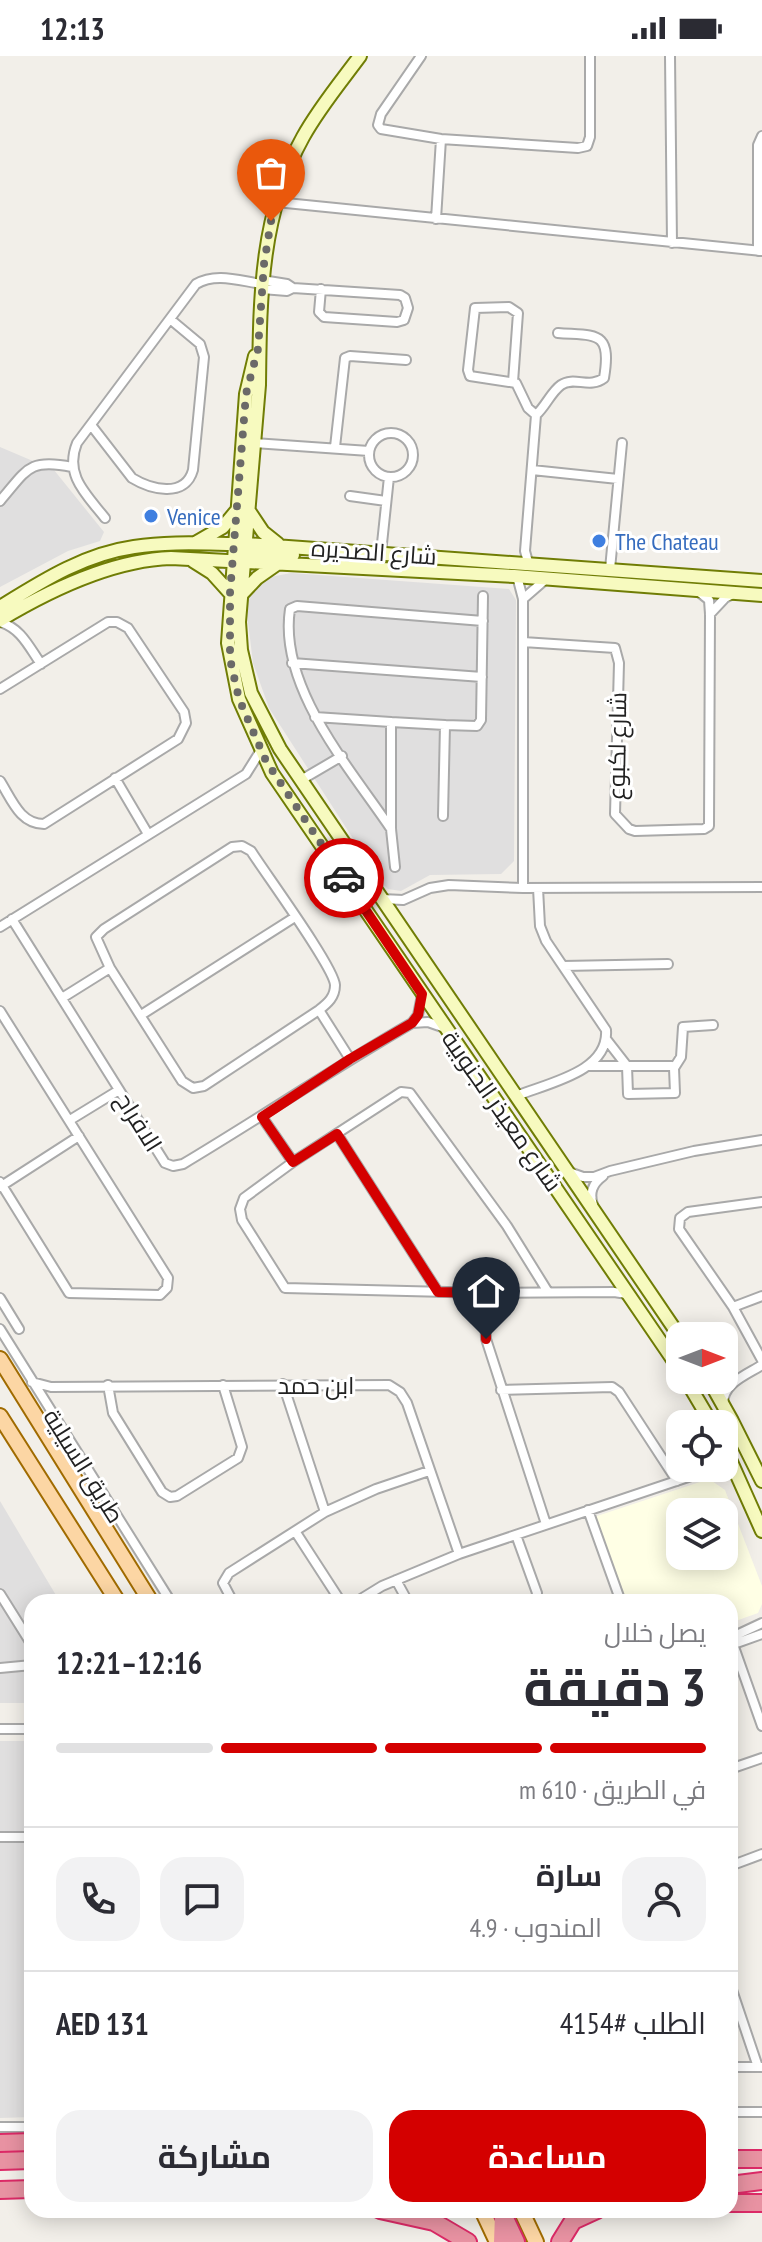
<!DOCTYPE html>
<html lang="ar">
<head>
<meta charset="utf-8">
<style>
	:root { --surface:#fff; --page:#f2f2f3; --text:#2b2b33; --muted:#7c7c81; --line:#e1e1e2; --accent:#d40000 }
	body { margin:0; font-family:"PT Sans Narrow",Cairo,sans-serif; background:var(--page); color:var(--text); direction:rtl; height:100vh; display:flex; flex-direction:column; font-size:30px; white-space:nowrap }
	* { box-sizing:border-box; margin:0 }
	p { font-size:26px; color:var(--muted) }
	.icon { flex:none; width:44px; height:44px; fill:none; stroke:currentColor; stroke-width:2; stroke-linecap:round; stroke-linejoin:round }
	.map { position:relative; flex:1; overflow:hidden; direction:ltr }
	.drawer { position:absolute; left:24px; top:1538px; width:714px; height:624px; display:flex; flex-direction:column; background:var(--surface); border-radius:24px; box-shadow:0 4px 20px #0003; direction:rtl }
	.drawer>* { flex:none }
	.needle { width:52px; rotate:90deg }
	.fabs { position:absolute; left:666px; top:1266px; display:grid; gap:16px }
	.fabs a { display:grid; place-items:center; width:72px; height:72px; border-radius:16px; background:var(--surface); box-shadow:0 4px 20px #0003; font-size:40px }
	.pin { position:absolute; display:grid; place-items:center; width:68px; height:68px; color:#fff; margin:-82px -34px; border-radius:50% 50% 50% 0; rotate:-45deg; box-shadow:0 0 8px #0007 }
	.pin .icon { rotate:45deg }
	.courier { position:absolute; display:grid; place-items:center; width:80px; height:80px; margin:-40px; border:6px solid #d40000; border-radius:50%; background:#fff; color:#222; box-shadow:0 2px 10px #0007 }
	.overview em { font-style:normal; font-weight:700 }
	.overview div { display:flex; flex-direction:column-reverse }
	.overview { display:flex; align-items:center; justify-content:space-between; height:136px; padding:0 32px }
	h1 { font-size:52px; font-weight:700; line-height:60px }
	.bar { display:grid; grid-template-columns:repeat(4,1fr); gap:12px 8px; align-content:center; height:96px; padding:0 32px }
	.bar i { height:10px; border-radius:6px; background:var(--line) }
	.bar .on { background:var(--accent) }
	.bar p { grid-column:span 4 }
	.line { display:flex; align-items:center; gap:20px; padding:0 32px; border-top:2px solid var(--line) }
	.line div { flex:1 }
	.round { display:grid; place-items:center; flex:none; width:84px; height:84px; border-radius:24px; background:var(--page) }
	.primary-button { display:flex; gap:16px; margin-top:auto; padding:16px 32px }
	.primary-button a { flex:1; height:92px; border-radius:24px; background:var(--accent); color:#fff; font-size:32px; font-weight:700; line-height:92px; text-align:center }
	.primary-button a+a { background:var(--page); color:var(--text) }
	.status { display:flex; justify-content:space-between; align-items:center; height:56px; padding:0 40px; background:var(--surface); direction:ltr }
	.status svg { height:22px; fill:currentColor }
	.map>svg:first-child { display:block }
</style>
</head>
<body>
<div class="status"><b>12:13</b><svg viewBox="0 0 49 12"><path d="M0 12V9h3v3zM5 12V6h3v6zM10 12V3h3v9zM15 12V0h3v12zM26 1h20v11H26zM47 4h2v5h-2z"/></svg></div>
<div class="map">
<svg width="762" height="2186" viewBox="0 0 762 2186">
	<rect width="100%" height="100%" fill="#f2efe9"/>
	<path fill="#e0dfdf" d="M0,391l54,23 50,62 -4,9 -32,10 -68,36z
		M291,517l218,16 7,11 -2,261 -13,13 -71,1 -29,16 -13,-2 -7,-7 -112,-174 -16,-45 -5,-41 -1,-20 4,-10 14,-14z
		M0,1445l60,101h-28v101h-32z
		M0,1685h32v376l-32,1z"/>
	<path fill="#ffffe5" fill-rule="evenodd" d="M709,1423l16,11 37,96v18l-4,9 -28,10v-21h-112l-27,-84zM680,1456h44v44h-44z"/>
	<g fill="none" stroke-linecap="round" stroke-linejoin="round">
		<defs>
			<path id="street" d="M421,0l-40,58 -3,11 3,4 60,10 137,9 9,-2 3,-9v-81
				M670,0l2,187
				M276,146l486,49
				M436,163l5,-80
				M758,195v-106l4,-9
				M262,224l25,4 6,4
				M262,233l25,2 6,-3 107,7 5,3 3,10 -4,12 -7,2 -73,-5 -5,-5 2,-23
				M513,326l5,-69 -9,-6 -34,1 -7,62 2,6 46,7 12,25 8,7 -11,136 3,11
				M536,359c10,-9 15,-23 25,-30 13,-9 29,4 43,-7 8,-48 -8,-42 -46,-45
				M91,369l41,53c18,11 53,21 61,-8l11,-113 -4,-13 -30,-25
				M369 399a22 22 0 1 1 44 0a22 22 0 1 1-44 0Z
				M254,387l115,8
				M335,391l10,-89 5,-2 56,4
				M532,414l86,9
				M350,440l36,5
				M0,445c27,-31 28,-43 72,-34
				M105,462c-19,-24 -41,-43 -28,-75l119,-159c20,-12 44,-3 66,0
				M381,497l8,-76
				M610,513l12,-126
				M514,520l4,4 5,19v289
				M523,543l23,-20
				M710,558l15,-16 8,-4
				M0,566c21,6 29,25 41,42
				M523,586l92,6 4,15 -4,151 14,15 6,2 69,-2 5,-3 1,-212 -1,-14 -10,-8
				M292,607l190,14
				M0,633l108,-67h9l11,6 56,84 2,11 -8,16 -134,85c-24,0 -32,-24 -44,-43
				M315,661l76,5
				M445,669l32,1 4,-6 2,-124
				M115,722l33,56
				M301,724l41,-24
				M391,773c-41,-61 -113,-142 -101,-220l7,-3 186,15
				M242,790l9,5c14,22 83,116 84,134 0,12 -7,18 -16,25l-115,76 -11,2 -11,-7 -72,-113 -14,-31 8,-8 128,-82z
				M395,811l-4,-38v-107l54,3 -2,91
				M382,843l21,1 27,-12 19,-3 74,3 239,-1
				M12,863l153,244 8,3 10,-2c77,-46 151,-96 229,-141l6,-8 4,-20
				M0,871l246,-153 15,-24
				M563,910l105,-2
				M62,942l48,-30
				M319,954l31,49
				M0,955l168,267 -1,10 -7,7 -91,-2 -69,-111
				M141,959l154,-98
				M412,967l16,-1 17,6
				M606,983l21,27 1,28 47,-1 -1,-25 7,-11 2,-30 30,-2
				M590,1010h82l2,2
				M516,1040c32,-13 93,-24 90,-66l-60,-89 -6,-15 -2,-38
				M262,1061l31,45
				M70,1064l49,-30
				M337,1078l101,158
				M569,1116l14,5h11l16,-6 84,-20 68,-11
				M0,1131l79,-51
				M762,1146l-74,10 -8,6 -1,11 54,78 29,53
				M593,1149c-4,-12 -1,-21 10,-29
				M548,1236l-41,-66 -97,-133 -9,-1 -108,70 -49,36 -4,11 2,11 43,68 203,5 126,-1 13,2
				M488,1237l-3,15 1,31 60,185
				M0,1242l19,31
				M733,1251l29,-11
				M0,1273l171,273
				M32,1326l19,5 338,-2 11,7 7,11 52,151
				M283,1328l42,128
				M108,1329l5,28 49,79 8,5 7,-1 61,-38 4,-11 -19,-62
				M501,1334l111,-3 7,5 58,89
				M723,1348c0,-21 23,-29 39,-39
				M588,1454l33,92
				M295,1475l46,71
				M516,1479l21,58 -2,9
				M396,1524l12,22
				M0,1538l32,51
				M233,1546l-10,-19 6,-10 96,-61 51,-23 53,-18
				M356,1546l26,-16 77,-32 253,-85h14l11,6
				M730,1582l32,-15
				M733,1588l29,82
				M731,1589l31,-11
				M0,1612l32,-3
				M0,1673h32
				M730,1713l32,-11
				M0,1781h32
				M730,1810l32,-12
				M730,1928l28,83
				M730,2011h31
				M730,2056h32
				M0,2071h32"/>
			<path id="secondary" d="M360,0c-20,27 -41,52 -57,81 -43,77 -43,163 -44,248l-20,237 2,28 10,43 29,56 400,588
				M255,300l-9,38 -18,249 11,56 33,74 408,597
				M249,455l14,21 15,12
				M197,486l26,-15 15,-18
				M240,499h53
				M193,505l19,12 18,20
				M241,539l16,-17 20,-14
				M0,551c42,-26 84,-53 134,-60 37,-6 75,-3 112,-3l516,37
				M0,564c50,-30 112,-60 171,-62l343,18 248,19
				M686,1324l26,44
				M709,1324l23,41 30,60
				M724,1390l38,85"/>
			<path id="primary" d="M0,1303l151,243
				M0,1360l118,186
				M482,2154l15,32
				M521,2154l15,32"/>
			<path id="highway" d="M0,2087l32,-1
				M730,2103h32
				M0,2105l32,-1
				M730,2129l32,-4
				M0,2134l32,-1
				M730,2147h32
				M380,2154l54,12 34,20
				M501,2154l15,32
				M502,2186l1,-27
				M560,2186l13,-21 24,-11"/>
		</defs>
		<use href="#street" stroke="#a9a9a9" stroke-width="12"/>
		<use href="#secondary" stroke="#707d05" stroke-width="16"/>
		<use href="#primary" stroke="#a06b00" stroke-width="18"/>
		<use href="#highway" stroke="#dc2a67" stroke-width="20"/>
		<use href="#street" stroke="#fff" stroke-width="8"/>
		<use href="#secondary" stroke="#f7fabf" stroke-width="12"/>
		<use href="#primary" stroke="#fcd6a4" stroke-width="14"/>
		<use href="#highway" stroke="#e892a2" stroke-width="16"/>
	</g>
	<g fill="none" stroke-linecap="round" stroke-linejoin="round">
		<path stroke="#6b6a68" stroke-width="8" stroke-dasharray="0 14.4" d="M271,165l-7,43 -6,85 -12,45 -16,199v66l9,40 27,62 78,117"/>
		<path stroke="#d40000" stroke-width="10" d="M344,822l78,116 -4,21 -6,8 -62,36 -88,58 31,45 44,-28 101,158 50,1 -3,15 1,31"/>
	</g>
	<g fill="#3f7fe0" stroke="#fff" stroke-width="3">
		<circle cx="151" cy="460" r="8"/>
		<circle cx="599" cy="485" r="8"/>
	</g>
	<g text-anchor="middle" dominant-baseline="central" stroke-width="6" stroke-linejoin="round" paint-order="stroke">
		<g font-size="24" fill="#366cbe" stroke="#fff" text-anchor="start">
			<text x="167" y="460">Venice</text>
			<text x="615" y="485">The Chateau</text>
		</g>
		<g font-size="24" fill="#222" stroke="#fff">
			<text transform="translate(374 496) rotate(4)">شارع الصديره</text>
			<text transform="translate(617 690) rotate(-89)">شارع لكبوع</text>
			<text transform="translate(502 1055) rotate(55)">شارع معيذر الجنوبية</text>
			<text transform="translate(139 1066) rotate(58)">الافراح</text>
			<text x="316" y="1329">ابن حمد</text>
			<text transform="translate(84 1410) rotate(58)">طريق السيلية</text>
		</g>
	</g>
</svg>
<div class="fabs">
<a><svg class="needle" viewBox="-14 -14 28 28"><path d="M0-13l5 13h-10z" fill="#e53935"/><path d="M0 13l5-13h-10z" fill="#7c7c81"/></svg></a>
<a><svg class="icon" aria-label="locate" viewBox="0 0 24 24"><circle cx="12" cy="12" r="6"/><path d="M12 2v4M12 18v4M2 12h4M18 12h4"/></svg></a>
<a><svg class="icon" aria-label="layers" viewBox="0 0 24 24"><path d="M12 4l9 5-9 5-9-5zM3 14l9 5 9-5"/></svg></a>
</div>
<div class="pin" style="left:271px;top:165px;background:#ea580c"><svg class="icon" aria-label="bag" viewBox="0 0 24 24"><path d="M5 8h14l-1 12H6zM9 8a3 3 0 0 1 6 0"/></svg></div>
<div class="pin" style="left:486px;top:1283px;background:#1f2937"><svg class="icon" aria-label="home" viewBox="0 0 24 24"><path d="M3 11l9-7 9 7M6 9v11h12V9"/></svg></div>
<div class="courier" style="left:344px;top:822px"><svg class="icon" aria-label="car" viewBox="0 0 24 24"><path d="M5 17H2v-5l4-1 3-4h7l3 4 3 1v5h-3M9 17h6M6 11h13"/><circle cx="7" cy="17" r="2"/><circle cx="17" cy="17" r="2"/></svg></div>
<section class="drawer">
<div class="overview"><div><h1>3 دقيقة</h1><p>يصل خلال</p></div><em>12:16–12:21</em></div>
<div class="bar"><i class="on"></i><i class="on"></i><i class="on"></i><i></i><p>في الطريق · 610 m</p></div>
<div class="line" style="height:144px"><a class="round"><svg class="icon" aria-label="person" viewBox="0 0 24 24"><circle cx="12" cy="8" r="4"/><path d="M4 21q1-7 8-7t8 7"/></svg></a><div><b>سارة</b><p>المندوب · 4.9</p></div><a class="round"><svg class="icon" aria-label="chat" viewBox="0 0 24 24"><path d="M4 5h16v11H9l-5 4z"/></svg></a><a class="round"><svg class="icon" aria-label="phone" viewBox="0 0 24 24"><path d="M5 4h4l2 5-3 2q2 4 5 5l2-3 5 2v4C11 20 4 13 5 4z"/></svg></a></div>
<div class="line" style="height:104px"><div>الطلب #4154</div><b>AED 131</b></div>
<div class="primary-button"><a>مساعدة</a><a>مشاركة</a></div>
</section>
</div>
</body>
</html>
